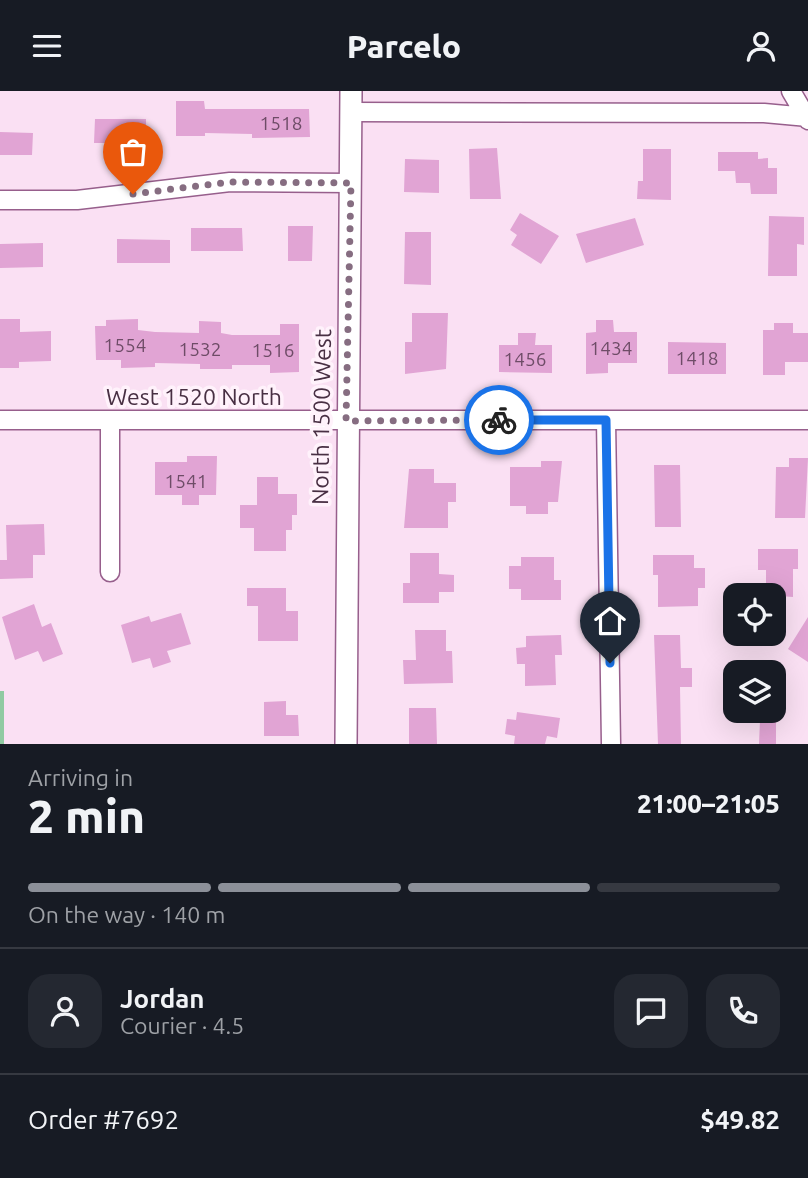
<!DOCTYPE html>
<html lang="en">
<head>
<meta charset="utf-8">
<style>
	:root { --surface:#171b24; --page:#242831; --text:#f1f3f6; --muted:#9ea1a6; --line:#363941; --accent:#8c9099 }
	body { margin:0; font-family:Ubuntu,sans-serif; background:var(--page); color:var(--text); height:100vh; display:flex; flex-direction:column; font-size:26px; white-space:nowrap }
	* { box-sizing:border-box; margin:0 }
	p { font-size:23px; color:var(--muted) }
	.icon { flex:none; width:38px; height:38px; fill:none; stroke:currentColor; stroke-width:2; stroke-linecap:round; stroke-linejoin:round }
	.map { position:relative; height:653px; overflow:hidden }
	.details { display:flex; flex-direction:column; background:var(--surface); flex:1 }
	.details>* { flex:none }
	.controls { position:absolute; left:723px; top:492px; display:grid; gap:14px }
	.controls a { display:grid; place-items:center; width:63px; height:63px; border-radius:14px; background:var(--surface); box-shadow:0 7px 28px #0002; font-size:35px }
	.pin { position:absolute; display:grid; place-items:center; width:60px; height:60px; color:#fff; margin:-72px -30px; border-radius:50% 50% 50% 0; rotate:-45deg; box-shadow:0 0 7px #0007 }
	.pin .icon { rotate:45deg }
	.courier { position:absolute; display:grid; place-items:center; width:70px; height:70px; margin:-35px; border:5px solid #1a73e8; border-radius:50%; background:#fff; color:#222; box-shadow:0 2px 9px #0007 }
	.headline em { font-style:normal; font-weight:800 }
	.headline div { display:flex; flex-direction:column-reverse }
	.headline { display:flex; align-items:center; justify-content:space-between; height:119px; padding:0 28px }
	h1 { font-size:46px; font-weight:800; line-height:52px }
	.bar { display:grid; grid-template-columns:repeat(4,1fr); gap:10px 7px; align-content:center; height:84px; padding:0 28px }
	.bar i { height:9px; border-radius:5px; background:var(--line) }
	.bar .active { background:var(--accent) }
	.bar p { grid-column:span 4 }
	.line { display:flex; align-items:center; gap:18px; padding:0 28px; border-top:2px solid var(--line) }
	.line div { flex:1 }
	.round { display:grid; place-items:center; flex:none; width:74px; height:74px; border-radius:21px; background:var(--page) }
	header { display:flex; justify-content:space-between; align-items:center; height:91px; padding:0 28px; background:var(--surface); font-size:32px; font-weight:800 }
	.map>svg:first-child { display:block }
</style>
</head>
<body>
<header><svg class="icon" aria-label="menu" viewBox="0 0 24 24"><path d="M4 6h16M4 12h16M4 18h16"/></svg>Parcelo<svg class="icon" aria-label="person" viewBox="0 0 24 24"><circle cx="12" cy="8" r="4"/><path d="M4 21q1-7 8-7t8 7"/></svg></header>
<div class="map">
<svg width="808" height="653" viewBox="0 0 808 653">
	<rect width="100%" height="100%" fill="#fae0f3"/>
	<path fill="#90caa2" d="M0,600h4v53h-4z"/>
	<path fill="#e1a4d4" d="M176,10h28l1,8h104l1,28 -58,1v-4l-47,-1v3h-29z
		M95,28h51v24h-52z
		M0,41l33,1 -1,22h-32z
		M497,57l4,51h-31l-1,-50z
		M643,58h28v51l-34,-1 1,-18h5z
		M718,61h40v7l10,-1v10h9v26h-26l-1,-11h-14l-1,-12h-17z
		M405,68l34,1v33l-35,-1z
		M520,122l39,23 -18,28 -30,-19 6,-10 -7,-5z
		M769,125l35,1v28l-7,-1v32h-29z
		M635,127l9,27 -58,18 -10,-29z
		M288,135h25l-1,35h-24z
		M191,137h51l1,23h-52z
		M405,141h26v53l-27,-1z
		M117,148l53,1v23h-53z
		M43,152v24l-43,1v-24z
		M412,222h36l-2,56 -41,5v-32h7z
		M0,228h20v13l31,-1v30l-32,1v6h-19z
		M138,228v11l17,2 44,1v-12l22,1v11l11,2h48v-11h19v48l-29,1v-8h-38v4h-32v-5l-45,-1v4l-34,1v-8h-25l-1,-34h11v-6z
		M596,229h17l1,12h23v31h-29v10l-22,1v-41l10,-1z
		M774,232h19v10h15v29h-23v13h-22v-45h11z
		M518,242h18l-1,12h17v28l-53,-1v-27h19z
		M668,251l58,1v31h-58z
		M187,365h30l-1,39h-17v10h-17v-10h-27v-33h32z
		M789,367h19l-3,60h-30l1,-51h13z
		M541,370h21l-4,41h-10v12h-22v-8h-16v-39h31z
		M654,374h26l1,62h-26z
		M409,378h25v14h22v19h-8v26h-44z
		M257,386h21v17h19v21h-5v15h-6v21h-32v-23h-14v-23h17z
		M44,433l1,31h-12v23l-33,1v-19h7l-1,-35z
		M758,458h40v20h-5v28l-27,-2v-25h-8z
		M410,462h29v21l15,1v17h-15v11h-36v-20h7z
		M653,464h41v13h11v20h-7v18l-40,1v-32h-5z
		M521,466h33v23h7v20h-40v-11h-12v-23h12z
		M247,497h39v23h12v30h-40v-35h-11z
		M34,513l8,23 9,-4 12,31 -20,8 -5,-11 -23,9 -13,-43z
		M181,522l10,31 -24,7 4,11 -18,6 -3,-10 -18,5 -11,-38 28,-9 2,6z
		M808,526v45l-20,-13z
		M415,539h31v21h6l1,32 -49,1 -1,-24h13z
		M561,544l1,20h-7l1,30 -31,1v-22h-8l-1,-16 10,-1v-11z
		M654,544h26l1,33h11v19h-12l1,57h-23z
		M286,610v14h12l1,21h-35v-34z
		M409,617h27l1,36h-28z
		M517,621l43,6 -3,20 -10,-2 -2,8h-31l1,-8 -10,-2 2,-15 9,1z
		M760,629l16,1v23h-17z"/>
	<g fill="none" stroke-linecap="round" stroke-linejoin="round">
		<defs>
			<path id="minor" d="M791,0l17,29
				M351,21l413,1 44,4
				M0,109h77l153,-18 121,1
				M0,329h808
				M606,329l5,324
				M110,330v151"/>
			<path id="tertiary" d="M346,653l5,-653"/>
		</defs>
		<use href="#minor" stroke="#975f8c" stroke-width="21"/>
		<use href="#tertiary" stroke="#975f8c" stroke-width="24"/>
		<use href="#minor" stroke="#fff" stroke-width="18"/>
		<use href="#tertiary" stroke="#fff" stroke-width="21"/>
	</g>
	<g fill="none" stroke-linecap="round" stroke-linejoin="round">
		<path stroke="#866d81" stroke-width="7" stroke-dasharray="0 12.6" d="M133,103l97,-12 121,1 -5,238 153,-1"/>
		<path stroke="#1a73e8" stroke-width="9" d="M499,329h107l4,243"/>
	</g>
	<g text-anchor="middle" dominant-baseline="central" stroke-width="7" stroke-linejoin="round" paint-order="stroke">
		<g font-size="19" fill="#6e4c67">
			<text x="281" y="32">1518</text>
			<text x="125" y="254">1554</text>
			<text x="611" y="257">1434</text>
			<text x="200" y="258">1532</text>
			<text x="273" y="259">1516</text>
			<text x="697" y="267">1418</text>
			<text x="525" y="268">1456</text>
			<text x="186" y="390">1541</text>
		</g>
		<g font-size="23" fill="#482f43" stroke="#fff2fb">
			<text x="194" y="305">West 1520 North</text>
			<text transform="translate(321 326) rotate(-89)">North 1500 West</text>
		</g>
	</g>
</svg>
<div class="controls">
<a><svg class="icon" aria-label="locate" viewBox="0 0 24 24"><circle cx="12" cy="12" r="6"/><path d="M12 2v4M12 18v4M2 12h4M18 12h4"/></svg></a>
<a><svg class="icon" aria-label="layers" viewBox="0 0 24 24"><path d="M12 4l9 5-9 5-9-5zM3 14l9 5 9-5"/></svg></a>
</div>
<div class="pin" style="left:133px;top:103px;background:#ea580c"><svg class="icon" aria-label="bag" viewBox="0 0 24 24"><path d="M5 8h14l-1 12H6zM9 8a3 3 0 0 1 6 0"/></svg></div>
<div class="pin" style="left:610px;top:572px;background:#1f2937"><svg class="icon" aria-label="home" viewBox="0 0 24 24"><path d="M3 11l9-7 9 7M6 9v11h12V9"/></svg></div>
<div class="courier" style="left:499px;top:329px"><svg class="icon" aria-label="bike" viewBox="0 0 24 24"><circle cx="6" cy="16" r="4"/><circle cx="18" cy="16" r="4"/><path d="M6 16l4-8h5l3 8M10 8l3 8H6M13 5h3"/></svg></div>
</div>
<section class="details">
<div class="headline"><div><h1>2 min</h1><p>Arriving in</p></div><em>21:00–21:05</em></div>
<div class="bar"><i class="active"></i><i class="active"></i><i class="active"></i><i></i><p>On the way · 140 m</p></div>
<div class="line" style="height:126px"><a class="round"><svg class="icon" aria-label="person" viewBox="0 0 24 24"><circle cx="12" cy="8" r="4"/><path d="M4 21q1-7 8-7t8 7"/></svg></a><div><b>Jordan</b><p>Courier · 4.5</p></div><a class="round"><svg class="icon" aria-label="chat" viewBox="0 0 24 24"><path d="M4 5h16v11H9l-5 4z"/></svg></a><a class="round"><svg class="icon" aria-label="phone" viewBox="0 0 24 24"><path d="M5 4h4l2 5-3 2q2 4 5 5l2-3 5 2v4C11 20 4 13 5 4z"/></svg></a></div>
<div class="line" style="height:91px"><div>Order #7692</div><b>$49.82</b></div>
</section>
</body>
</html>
